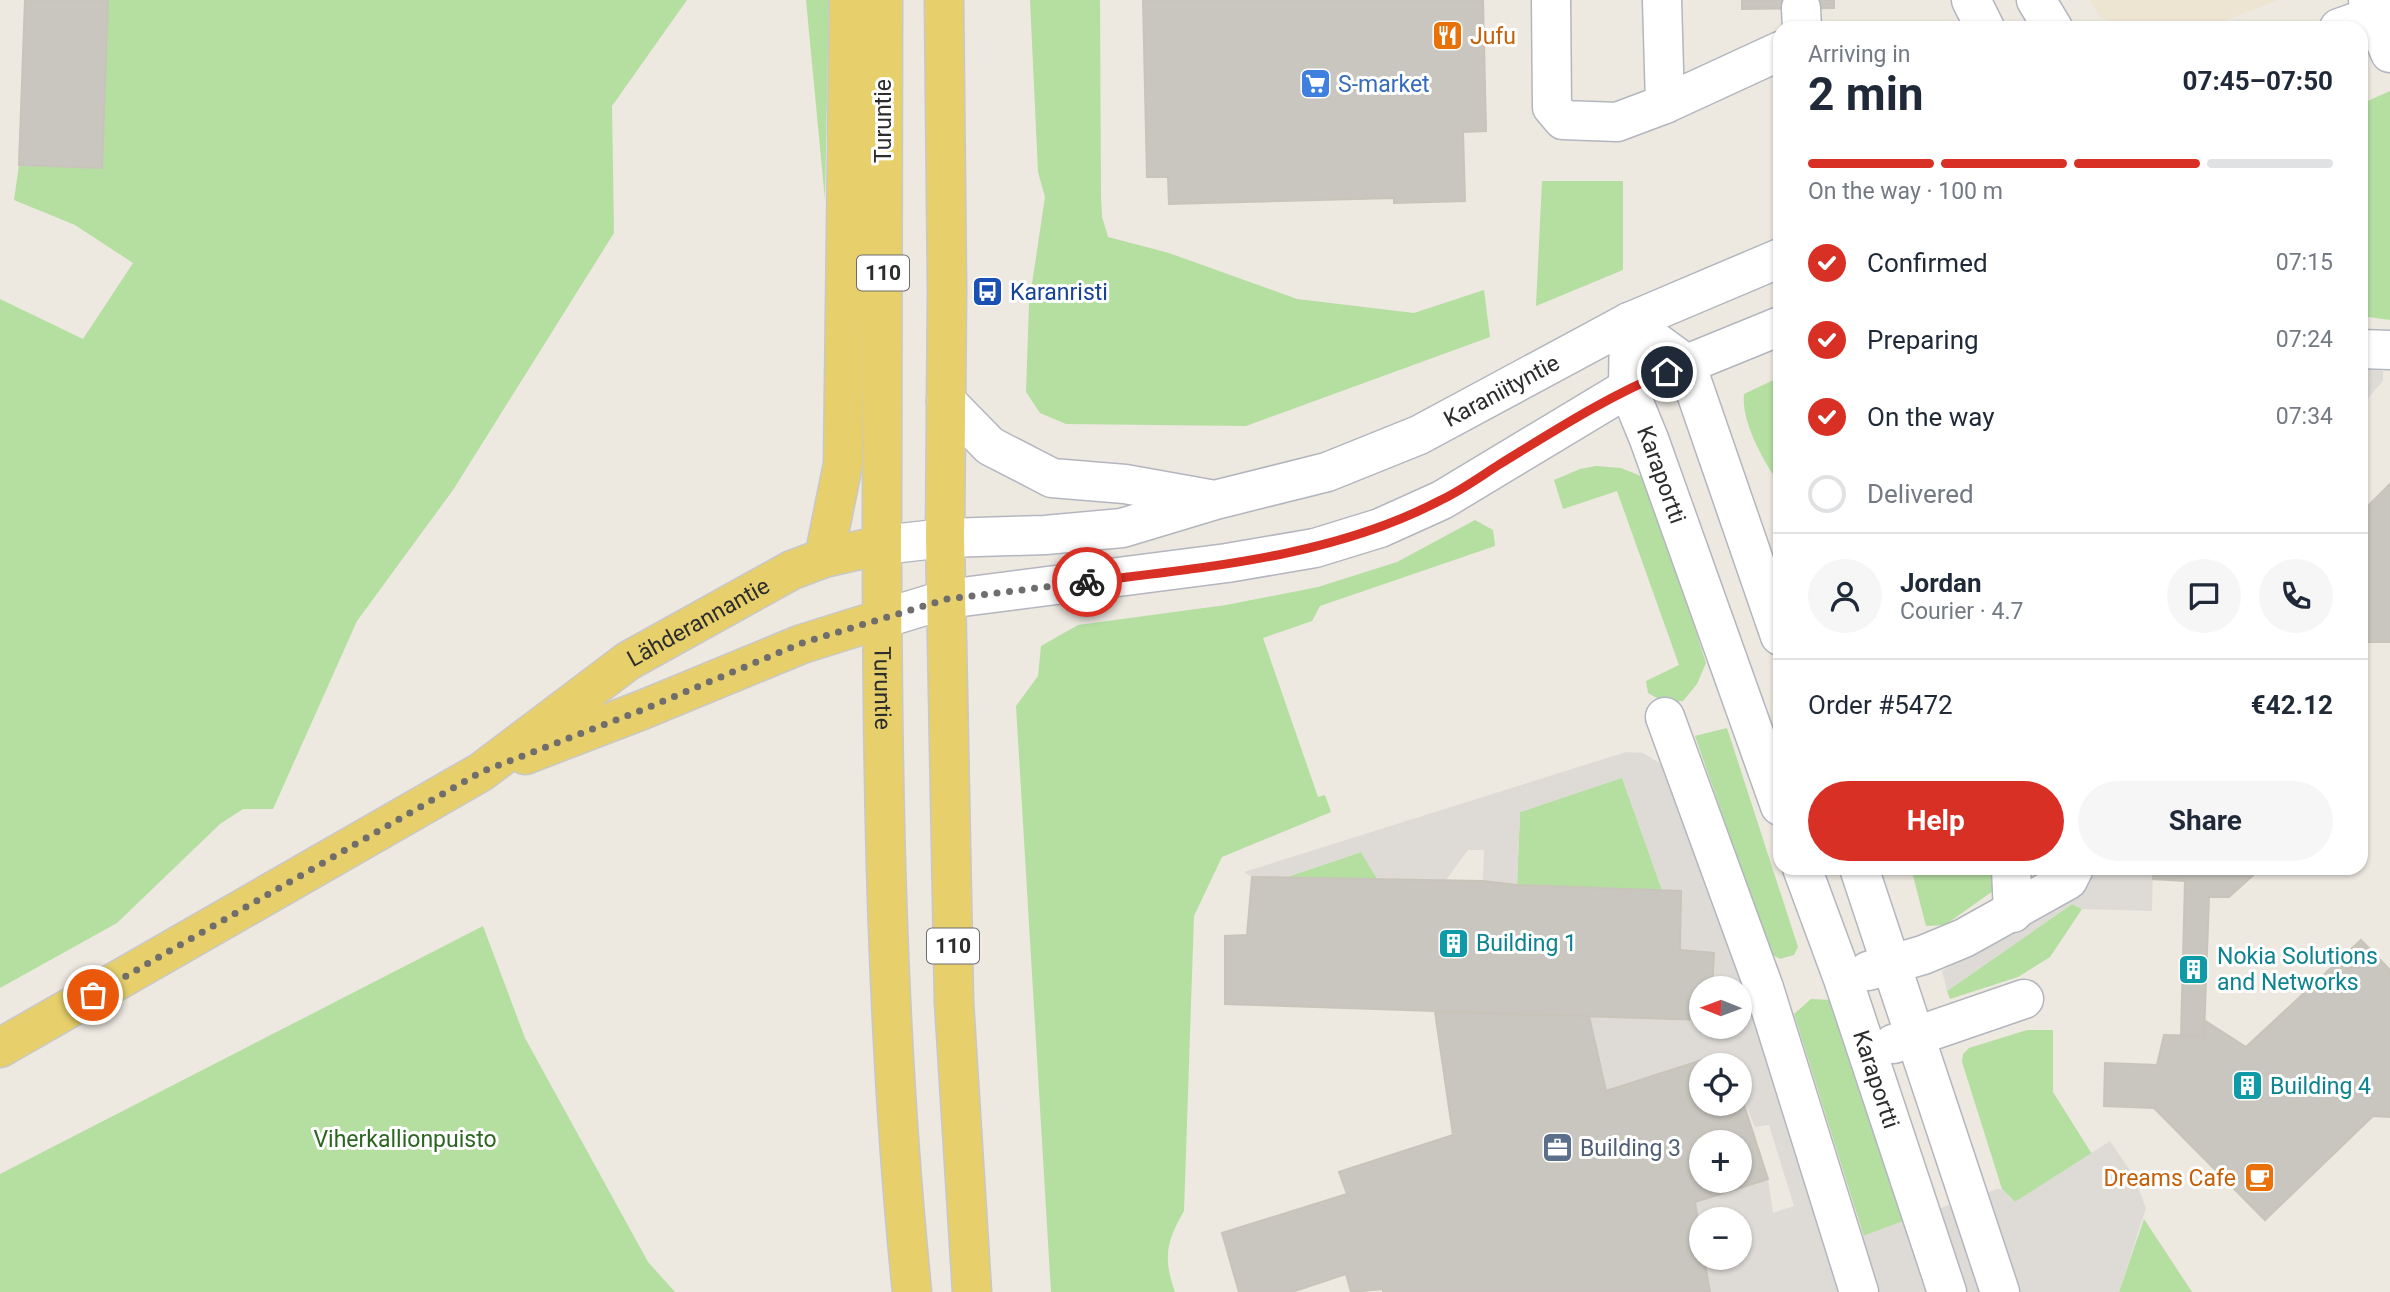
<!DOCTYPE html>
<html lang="en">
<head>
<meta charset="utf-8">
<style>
	:root { --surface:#fff; --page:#f6f6f7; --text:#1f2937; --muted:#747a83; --line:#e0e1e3; --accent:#d93025 }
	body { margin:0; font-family:Roboto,sans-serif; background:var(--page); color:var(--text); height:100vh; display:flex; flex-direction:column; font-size:26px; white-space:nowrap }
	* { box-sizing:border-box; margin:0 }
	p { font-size:23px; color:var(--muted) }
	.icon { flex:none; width:38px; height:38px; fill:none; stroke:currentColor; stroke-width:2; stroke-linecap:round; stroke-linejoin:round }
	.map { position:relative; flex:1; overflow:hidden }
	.details { position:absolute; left:1773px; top:21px; width:595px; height:854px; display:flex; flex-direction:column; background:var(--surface); border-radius:21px; box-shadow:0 2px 5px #0004 }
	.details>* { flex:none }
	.needle { width:46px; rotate:271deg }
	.buttons { position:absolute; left:1689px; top:976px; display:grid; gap:14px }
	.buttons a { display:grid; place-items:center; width:63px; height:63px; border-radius:50%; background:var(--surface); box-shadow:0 2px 5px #0004; font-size:35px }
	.pin { position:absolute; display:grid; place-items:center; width:60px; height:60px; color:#fff; margin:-30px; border:4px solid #fff; border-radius:50%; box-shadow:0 2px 7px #0007 }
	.courier { position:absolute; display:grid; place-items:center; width:70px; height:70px; margin:-35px; border:5px solid #d93025; border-radius:50%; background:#fff; color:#222; box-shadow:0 2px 9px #0007 }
	.overview em { font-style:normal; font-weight:700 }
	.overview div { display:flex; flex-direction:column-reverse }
	.overview { display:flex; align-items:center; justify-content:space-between; height:119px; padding:0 35px }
	h1 { font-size:46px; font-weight:700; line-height:52px }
	.bar { display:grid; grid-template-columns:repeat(4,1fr); gap:10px 7px; align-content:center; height:84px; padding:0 35px }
	.bar i { height:9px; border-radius:5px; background:var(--line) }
	.bar .selected { background:var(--accent) }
	.bar p { grid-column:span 4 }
	.line { display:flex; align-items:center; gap:18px; padding:0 35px; border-top:2px solid var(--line) }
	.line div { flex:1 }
	.round { display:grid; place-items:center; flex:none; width:74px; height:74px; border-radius:37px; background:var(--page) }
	ol { padding:0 35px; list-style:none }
	li { display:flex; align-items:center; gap:21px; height:77px }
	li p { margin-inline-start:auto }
	li .icon { padding:7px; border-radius:50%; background:var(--accent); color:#fff; stroke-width:4 }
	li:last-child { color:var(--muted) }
	li i { width:38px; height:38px; border:4px solid var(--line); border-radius:50% }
	.action { display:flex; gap:14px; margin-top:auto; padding:14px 35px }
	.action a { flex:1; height:80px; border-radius:42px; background:var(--accent); color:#fff; font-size:28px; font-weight:700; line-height:80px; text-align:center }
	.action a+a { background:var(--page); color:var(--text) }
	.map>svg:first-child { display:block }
</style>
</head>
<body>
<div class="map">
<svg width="2390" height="1292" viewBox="0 0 2390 1292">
	<rect width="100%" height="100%" fill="#ede8e0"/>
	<path fill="#ede5d1" d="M2089,0h189l-72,28h-77l-27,-10z"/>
	<path fill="#b4dfa1" d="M108,0h579l-75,106 2,127 -161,257 -96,131 -84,188h-30l-23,15 -103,99 -117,65v-689l83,40 50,-76 -58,-38 -61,-25 5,-35z
		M806,0h23l-4,200z
		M1030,0h70l1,196 1,21 6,20 61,16 128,46 117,14 70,-23 6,47 -244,89 -180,-2 -26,-11 -14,-21 3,-88 16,-107 -7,-25z
		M2390,91v229l-29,-4v-212z
		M1542,181h81v89l-87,36z
		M1780,377v108c-16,-23 -39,-63 -36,-91z
		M1596,466l25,2 27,11 58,184 -9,21 -14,17 -19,1 -16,-9 -2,-12 33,-16 -62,-174 -54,18 -9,-29 26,-11z
		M1475,520l18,10 2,16 -175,60 -8,15 -49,17 55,159 7,-2 6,17 -109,45 -28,59 -10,295c-18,31 -21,47 -9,81h-124l-35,-586 22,-30 3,-30 37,-21 148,-20 92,-18 79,-25z
		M1727,728l71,219 -4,8 -14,4 -9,-5 -76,-218z
		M1622,777l40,113 -145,-5 3,-73z
		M1361,852l17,28 -94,-2z
		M1911,868h84l-2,23 -48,34 -19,1z
		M2072,904l10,5 -32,48 -32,20 -68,22 -3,-8z
		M483,926l42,112 123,224 27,30h-675v-118z
		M1811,999l20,1 80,218 -47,19 -70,-223z
		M2027,1030h26v62l39,62 -77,48 -13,-13 -40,-127 1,-8 6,-6z
		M2144,1219l48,73h-73z"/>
	<path fill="#dedbd7" d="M2361,369l22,2v10l-14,16 -8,20z
		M1626,752l17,1 27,16 71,198 87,282 83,-31 86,-29h5l13,13 95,-61 23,34 13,33 -27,84h-409l-6,-34h36v-38h-39v18l-6,-36 73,-23 5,34 21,-7 -25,-81 -14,2 -15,-35v-26h-32l-6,-6 -96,31 -17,-75 112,4v7h39v-38h-28l2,-36 -34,-3 1,-58 -19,-2 -40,-112 -102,34 -3,73 -34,-4 1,-31h-16l-22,30h-68l-17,-28 -77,26 -32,-1 -8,-5z
		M2093,868h60l-1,43 -70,-2 -10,-5 -125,87 -5,-20 100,-60z"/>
	<path fill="#c9c6bf" stroke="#c9c4ba" stroke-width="2" fill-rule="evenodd" d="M25,0h83l-6,168 -83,-3z
		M1143,0h340l3,131 -23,1 2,69 -71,2v-5l-225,6 -1,-27h-21z
		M1742,0h92v8l-92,1z
		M2390,484v158h-29v-129z
		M2153,868h108l-32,29h-20l-5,139h-23l4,-155 -32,-2z
		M1252,877l231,4 34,4 164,6 -1,59 34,3 -2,36h-11v31l-476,-16v-68l22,-1z
		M2361,940l29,30v147l-17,-1 -108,104 -111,-112 -50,-2 1,-43 52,2 7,-30 40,1v-16l42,27z
		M1435,1012l154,4 17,75 96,-31 2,6h-3v38h15l1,6 27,-5 24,74 -73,23 6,36v20h3l6,34h-327v-3l-32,3 -5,-18 -54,18h-53l-17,-59 125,-39 -8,-22 114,-37zM1701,1143h39v38h-39z"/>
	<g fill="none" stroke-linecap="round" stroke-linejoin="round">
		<defs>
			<g id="minor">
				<path d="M1551,0l1,107 11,13 54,2 48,-18 -3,-104"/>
				<path d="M1971,0l14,28"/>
				<path d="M2036,0l17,28"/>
				<path d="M2368,0l22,53"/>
				<path d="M1801,8l1,20"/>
				<path d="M2339,28l51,-18"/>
				<path d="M1665,104l115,-53"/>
				<path id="s1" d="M1629,322l-1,66 21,51 131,367"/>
				<path d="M1629,322l57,42 94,272"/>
				<path d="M2361,349l29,1"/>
				<path d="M946,401l44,45 62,32 73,6 84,15"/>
				<path id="s2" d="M882,545l63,-7 100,-3 77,-7 93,-28 112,-28 92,-37 210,-113 151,-64"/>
				<path d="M882,619l65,-20 280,-36 88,-15 65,-20 62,-28 186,-112 152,-62"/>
				<path d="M1665,717l99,271 95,304"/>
				<path id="s3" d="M1802,868l41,111 104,313"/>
				<path d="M1859,868l141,424"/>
				<path d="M2011,868l2,45"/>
				<path d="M1868,971l55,-16 41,-17 104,-58 6,-12"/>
				<path d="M1893,1044l131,-45"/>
			</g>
			<g id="major">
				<path id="s4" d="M883,0c0,173 -1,347 -1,520 0,258 4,515 30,772"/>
				<path d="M944,0l3,289 -2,249 9,464 18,290"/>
				<path d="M824,558l19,-94 6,-464"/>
				<path d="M525,755l117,-45 160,-66 80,-25"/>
				<path id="s5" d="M0,1048l481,-276 147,-111 164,-91 32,-12 58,-13"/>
			</g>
		</defs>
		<use href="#minor" stroke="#b4b6bf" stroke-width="41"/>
		<use href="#major" stroke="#c8c8c8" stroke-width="41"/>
		<use href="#minor" stroke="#fff" stroke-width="38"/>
		<use href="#major" stroke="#e7d06b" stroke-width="38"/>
	</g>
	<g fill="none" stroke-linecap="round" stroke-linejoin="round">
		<path stroke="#706e6c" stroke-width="7" stroke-dasharray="0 12.6" d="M93,995l388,-223 161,-62 160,-67 145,-44 140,-17"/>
		<path stroke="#d93025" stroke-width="9" d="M1087,582c119,-15 246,-25 354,-82 21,-10 40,-24 59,-36 54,-33 108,-68 167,-92"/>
	</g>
	<defs>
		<symbol id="restaurant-square" viewBox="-11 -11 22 22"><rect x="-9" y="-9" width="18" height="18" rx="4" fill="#e8710a" stroke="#fff"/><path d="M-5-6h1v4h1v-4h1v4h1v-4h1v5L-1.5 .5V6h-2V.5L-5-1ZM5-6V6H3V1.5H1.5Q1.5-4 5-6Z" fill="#fff"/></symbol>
		<symbol id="supermarket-square" viewBox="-11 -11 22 22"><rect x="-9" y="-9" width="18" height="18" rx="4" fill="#3f7fe0" stroke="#fff"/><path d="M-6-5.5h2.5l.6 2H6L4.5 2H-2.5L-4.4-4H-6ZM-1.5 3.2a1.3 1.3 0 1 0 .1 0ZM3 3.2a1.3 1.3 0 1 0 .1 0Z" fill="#fff"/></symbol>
		<symbol id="bus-square" viewBox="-11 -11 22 22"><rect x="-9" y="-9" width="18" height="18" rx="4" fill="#1a4fb4" stroke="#fff"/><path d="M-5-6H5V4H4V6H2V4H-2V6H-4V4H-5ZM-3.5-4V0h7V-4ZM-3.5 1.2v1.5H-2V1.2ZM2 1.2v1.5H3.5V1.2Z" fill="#fff"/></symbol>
		<symbol id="building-square" viewBox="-11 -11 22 22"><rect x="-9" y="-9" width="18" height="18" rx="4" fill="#0f9aa8" stroke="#fff"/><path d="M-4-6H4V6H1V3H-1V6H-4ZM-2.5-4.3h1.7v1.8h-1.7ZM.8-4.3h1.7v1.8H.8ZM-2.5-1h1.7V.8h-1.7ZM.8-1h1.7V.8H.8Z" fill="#fff"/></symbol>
		<symbol id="office-square" viewBox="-11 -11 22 22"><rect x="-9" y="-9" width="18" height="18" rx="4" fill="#5c6f8a" stroke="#fff"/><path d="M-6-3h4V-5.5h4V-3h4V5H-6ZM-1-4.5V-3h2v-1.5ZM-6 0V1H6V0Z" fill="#fff"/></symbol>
		<symbol id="cafe-square" viewBox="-11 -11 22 22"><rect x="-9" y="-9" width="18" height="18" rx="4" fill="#e8710a" stroke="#fff"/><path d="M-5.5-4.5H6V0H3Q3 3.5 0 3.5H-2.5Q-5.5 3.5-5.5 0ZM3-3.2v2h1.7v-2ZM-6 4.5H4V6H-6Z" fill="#fff"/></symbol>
	</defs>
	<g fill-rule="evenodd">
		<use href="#restaurant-square" x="1430" y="18" width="35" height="35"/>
		<use href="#supermarket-square" x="1298" y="66" width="35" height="35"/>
		<use href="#bus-square" x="970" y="274" width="35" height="35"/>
		<use href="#building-square" x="1436" y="926" width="35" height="35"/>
		<use href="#building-square" x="2176" y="952" width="35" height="35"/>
		<use href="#building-square" x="2230" y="1068" width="35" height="35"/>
		<use href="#office-square" x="1540" y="1130" width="35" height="35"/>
		<use href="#cafe-square" x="2242" y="1160" width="35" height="35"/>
	</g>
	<g text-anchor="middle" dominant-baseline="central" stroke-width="6" stroke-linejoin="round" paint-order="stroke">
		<g fill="#fff" stroke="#6c6c6c" stroke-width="2">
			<rect x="857" y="255.5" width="52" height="35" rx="5"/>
			<rect x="927" y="928.5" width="52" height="35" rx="5"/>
		</g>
		<g font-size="21" font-weight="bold" fill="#2d2d2d">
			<text x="883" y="273">110</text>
			<text x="953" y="946">110</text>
		</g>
		<g font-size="23" fill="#c56008" stroke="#fff" text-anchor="start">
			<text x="1470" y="36">Jufu</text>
			<text x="2236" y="1178" text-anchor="end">Dreams Cafe</text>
		</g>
		<g font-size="23" fill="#366cbe" stroke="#fff" text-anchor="start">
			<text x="1338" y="84">S-market</text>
		</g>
		<g font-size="23" fill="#2d2d2d" stroke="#fff">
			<text transform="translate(883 121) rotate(-90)">Turuntie</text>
			<text stroke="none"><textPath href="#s2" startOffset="646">Karaniityntie</textPath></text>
			<text stroke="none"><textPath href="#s1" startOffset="159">Karaportti</textPath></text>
			<text stroke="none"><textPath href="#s5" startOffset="819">Lähderannantie</textPath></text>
			<text stroke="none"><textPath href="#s4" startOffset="688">Turuntie</textPath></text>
			<text stroke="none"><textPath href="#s3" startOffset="224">Karaportti</textPath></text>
		</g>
		<g font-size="23" fill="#164399" stroke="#fff" text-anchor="start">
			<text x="1010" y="292">Karanristi</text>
		</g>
		<g font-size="23" fill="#0d838f" stroke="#fff" text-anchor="start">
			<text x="1476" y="943">Building 1</text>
			<text x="2217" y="956">Nokia Solutions<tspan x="2217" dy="26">and Networks</tspan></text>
			<text x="2270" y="1086">Building 4</text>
		</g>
		<g font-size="23" fill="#2c6620" stroke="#fff">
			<text x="405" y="1139">Viherkallionpuisto</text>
		</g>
		<g font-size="23" fill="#4e5e75" stroke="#fff" text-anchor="start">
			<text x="1580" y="1148">Building 3</text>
		</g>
	</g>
</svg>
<div class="buttons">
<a><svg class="needle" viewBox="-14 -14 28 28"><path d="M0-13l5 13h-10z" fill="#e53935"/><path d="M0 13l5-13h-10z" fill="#747a83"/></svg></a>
<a><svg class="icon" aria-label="locate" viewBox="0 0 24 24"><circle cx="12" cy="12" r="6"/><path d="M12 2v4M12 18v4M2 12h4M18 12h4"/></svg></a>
<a>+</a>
<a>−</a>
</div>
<div class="pin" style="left:93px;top:995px;background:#ea580c"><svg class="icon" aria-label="bag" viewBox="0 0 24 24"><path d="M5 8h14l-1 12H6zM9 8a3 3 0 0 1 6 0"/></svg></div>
<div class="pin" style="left:1667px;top:372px;background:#1f2937"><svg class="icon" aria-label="home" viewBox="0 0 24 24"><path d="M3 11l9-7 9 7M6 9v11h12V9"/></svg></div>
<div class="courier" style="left:1087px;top:582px"><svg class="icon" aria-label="bike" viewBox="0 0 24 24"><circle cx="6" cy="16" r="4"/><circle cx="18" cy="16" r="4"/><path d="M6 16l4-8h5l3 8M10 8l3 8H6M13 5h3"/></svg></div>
<section class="details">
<div class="overview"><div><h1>2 min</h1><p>Arriving in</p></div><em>07:45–07:50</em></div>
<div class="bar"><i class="selected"></i><i class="selected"></i><i class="selected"></i><i></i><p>On the way · 100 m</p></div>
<ol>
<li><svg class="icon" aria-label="check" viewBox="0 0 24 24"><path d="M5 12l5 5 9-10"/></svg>Confirmed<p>07:15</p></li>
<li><svg class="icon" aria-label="check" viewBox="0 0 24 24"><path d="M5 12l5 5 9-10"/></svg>Preparing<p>07:24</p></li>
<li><svg class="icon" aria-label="check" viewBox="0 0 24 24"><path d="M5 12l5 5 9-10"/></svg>On the way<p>07:34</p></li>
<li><i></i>Delivered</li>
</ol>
<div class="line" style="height:126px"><a class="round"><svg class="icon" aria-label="person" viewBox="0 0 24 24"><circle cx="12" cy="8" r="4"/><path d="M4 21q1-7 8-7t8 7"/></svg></a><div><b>Jordan</b><p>Courier · 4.7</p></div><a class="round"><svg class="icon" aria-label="chat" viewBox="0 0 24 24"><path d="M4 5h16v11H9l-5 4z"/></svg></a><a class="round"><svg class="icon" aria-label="phone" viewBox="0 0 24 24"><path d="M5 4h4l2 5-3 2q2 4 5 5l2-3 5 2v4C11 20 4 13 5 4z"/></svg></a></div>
<div class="line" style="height:91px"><div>Order #5472</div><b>€42.12</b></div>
<div class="action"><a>Help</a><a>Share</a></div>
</section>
</div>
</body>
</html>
